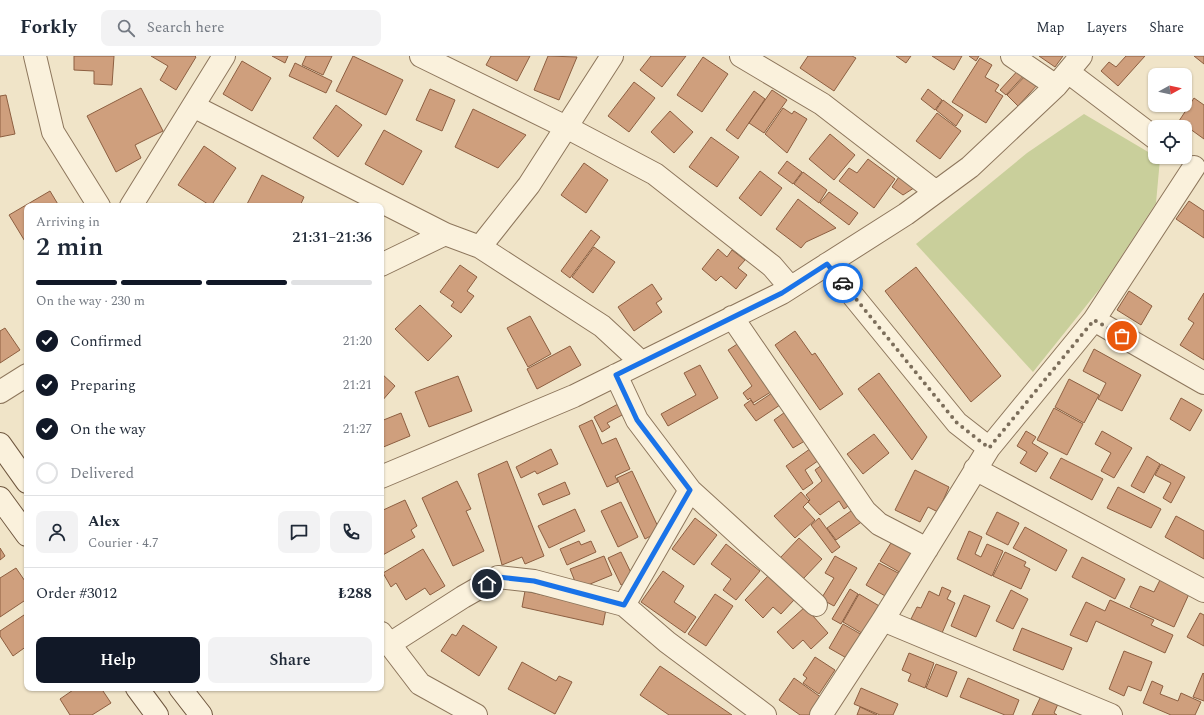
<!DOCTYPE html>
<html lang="en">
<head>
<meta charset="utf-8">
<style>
	:root { --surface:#fff; --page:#f2f2f3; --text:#1f2937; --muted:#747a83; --line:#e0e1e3; --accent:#111827 }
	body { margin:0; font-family:Spectral,serif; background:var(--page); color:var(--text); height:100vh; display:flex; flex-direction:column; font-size:15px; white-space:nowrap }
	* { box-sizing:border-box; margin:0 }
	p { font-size:13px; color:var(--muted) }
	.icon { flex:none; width:22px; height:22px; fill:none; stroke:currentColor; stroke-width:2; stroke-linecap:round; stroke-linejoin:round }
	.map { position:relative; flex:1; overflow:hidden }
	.sheet { position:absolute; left:24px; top:147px; width:360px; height:488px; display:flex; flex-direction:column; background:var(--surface); border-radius:8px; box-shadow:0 1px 3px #0004 }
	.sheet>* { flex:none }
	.needle { width:26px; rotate:82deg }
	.tools { position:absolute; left:1148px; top:12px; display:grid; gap:8px }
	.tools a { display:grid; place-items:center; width:44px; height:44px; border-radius:8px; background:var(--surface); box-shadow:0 1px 3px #0004; font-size:20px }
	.pin { position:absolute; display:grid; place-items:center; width:34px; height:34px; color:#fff; margin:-17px; border:2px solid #fff; border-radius:50%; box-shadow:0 1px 4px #0007 }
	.courier { position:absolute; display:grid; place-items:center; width:40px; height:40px; margin:-20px; border:3px solid #1a73e8; border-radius:50%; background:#fff; color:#222; box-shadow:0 1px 5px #0007 }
	.overview em { font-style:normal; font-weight:600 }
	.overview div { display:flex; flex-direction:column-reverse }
	.overview { display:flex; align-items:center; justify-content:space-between; height:68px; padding:0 12px }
	h1 { font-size:26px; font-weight:600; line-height:30px }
	.bar { display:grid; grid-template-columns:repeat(4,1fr); gap:6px 4px; align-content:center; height:48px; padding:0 12px }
	.bar i { height:5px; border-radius:3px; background:var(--line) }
	.bar .selected { background:var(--accent) }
	.bar p { grid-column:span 4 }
	.line { display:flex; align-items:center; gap:10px; padding:0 12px; border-top:1px solid var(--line) }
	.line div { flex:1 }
	.round { display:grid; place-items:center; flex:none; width:42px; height:42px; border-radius:8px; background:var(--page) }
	ol { padding:0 12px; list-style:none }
	li { display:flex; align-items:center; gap:12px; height:44px }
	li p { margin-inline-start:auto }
	li .icon { padding:4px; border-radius:50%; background:var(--accent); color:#fff; stroke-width:4 }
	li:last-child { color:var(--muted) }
	li i { width:22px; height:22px; border:2px solid var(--line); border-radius:50% }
	.button { display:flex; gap:8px; margin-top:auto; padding:8px 12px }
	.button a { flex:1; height:46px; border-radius:8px; background:var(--accent); color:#fff; font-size:16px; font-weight:600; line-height:46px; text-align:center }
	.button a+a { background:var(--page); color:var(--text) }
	header { display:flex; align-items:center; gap:24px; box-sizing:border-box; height:56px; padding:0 20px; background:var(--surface); border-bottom:1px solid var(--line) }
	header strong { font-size:19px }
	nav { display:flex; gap:22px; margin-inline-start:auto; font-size:14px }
	.search { width:280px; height:36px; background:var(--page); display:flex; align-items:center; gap:10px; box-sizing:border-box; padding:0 14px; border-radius:8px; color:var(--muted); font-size:15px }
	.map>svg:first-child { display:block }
</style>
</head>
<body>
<header>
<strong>Forkly</strong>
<div class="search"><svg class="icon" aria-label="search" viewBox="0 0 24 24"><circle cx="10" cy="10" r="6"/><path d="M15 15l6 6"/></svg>Search here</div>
<nav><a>Map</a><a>Layers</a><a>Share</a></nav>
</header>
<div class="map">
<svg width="1204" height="659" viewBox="0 0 1204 659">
	<rect width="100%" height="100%" fill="#f0e4c8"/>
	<path fill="#c9cf9b" d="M1084,58l76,45 -4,44 -54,83 -69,86 -117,-128 111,-91z"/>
	<path fill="#cf9f7d" stroke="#8d5f41" d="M74,0h40l-2,29 -18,-1v-13l-20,-1z
		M151,0h44l1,1 -20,33 -16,-10 8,-14z
		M272,0h16l-3,7z
		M306,0h26l-9,19 -21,-10z
		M353,0l50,24 -17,35 -50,-24z
		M491,0h39l-13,25 -31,-16z
		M548,0l29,1 -18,43 -25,-10z
		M651,0h35l-24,31 -22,-17z
		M808,0h44l4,2 -22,33 -34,-23z
		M896,0h15l-5,7z
		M932,0h30l-8,14z
		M969,0h10l-3,5z
		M1039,0h24l-8,11z
		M1126,0h19l-27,30 -17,-15 8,-9 7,5z
		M1194,0h10v8z
		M703,1l25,17 -26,38 -25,-17z
		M980,2l12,7 -7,12 14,8 -4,6 8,5 -17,27 -34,-21z
		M242,5l29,17 -19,33 -29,-17z
		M295,7l37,18 -6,12 -37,-17z
		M1021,11l6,5 -21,23 -6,-5z
		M1028,17l11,10 -21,23 -11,-11z
		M634,26l21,16 -26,34 -21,-16z
		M141,32l22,43 -28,14 6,13 -25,14 -29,-56z
		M430,33l25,11 -13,31 -26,-11z
		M928,33l14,11 -7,10 -14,-11z
		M772,34l15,10 -23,33 -15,-10z
		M754,35l11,8 -27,40 -12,-9z
		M6,39l9,39 -15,3v-41z
		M1194,42l10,7v34l-25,-18z
		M943,44l20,15 -7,11 -20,-16z
		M336,49l26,20 -24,32 -25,-19z
		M783,52l9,6 2,-3 13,8 -20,34 -22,-19z
		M473,53l53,26 -28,33 -43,-21z
		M670,55l23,21 -19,21 -23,-21z
		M937,57l24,18 -21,28 -24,-18z
		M384,74l38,21 -19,34 -38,-21z
		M830,78l25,21 -21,25 -25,-21z
		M711,81l28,20 -22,30 -28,-20z
		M204,90l32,22 -25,38 -33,-21z
		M868,103l27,20 -21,29 -35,-27 10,-13 8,5z
		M787,105l15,11 -9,12 -15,-11z
		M584,107l24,17 -22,33 -25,-18z
		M760,115l22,17 -21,28 -22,-18z
		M803,116l24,18 -8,13 -25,-19z
		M901,118l16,12 -14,9 -11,-8z
		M262,119l42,22 -4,9h-54z
		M50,135l9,15h-32l-1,37 -17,-28z
		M829,136l29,21 -9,12 -29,-22z
		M798,143l38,29 -30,14 -5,6 -25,-19z
		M1189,145l15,10v27l-28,-19z
		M591,174l9,7 -30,41 -9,-7z
		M594,191l21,15 -22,31 -21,-16z
		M718,193l9,8 5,-7 13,10 -7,8 9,7 -11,14 -15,-13 -5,5 -14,-12z
		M460,209l17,12 -10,14 7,5 -13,17 -10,-7 3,-4 -14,-10z
		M916,211l85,109 -30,26 -86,-111z
		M652,228l10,15 -6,4 6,9 -28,19 -16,-24z
		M1129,235l23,15 -11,19 -24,-15z
		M1204,237v67l-24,-15 14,-22 -6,-4z
		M420,249l32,31 -24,25 -33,-32z
		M530,260l21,38 -23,13 -21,-39z
		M5,272l15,22 -20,13v-32z
		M795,275l17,24 3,-2 28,41 -23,16 -45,-65z
		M742,285l32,49 -21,13 -3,-5 -2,2 -5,-7 9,-7 -24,-36z
		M570,290l11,19 -44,24 -10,-20z
		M1094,293l47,26 -19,36 -24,-12 8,-16 -23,-12z
		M700,309l18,33 -50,28 -7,-12 35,-19 -12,-22z
		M381,317l14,13 -14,16z
		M879,317l48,64 -15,23 -54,-71z
		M458,320l14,35 -43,16 -14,-35z
		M1069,323l30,16 -15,28 -29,-16z
		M775,335l8,12 -27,18 -12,-16 7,-5 3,5z
		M1181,342l21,12 -12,21 -20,-12z
		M618,348l6,10 -17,9 3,4 -8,5 -8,-15z
		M1054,352l29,16 -16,31 -30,-15z
		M788,354l20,29 -15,9 -19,-28z
		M401,357l9,23 -29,12v-27z
		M592,364l10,24 14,-6 14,31 -15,7 3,6 -11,5 -28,-61z
		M1026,375l10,6 -4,6 16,10 -12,19 -16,-9 7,-11 -10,-6z
		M1102,375l30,17 -18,30 -13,-7 10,-18 -16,-9z
		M874,378l15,19 -26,21 -16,-20z
		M814,390l8,12 -17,12 8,13 -10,7 -17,-24z
		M551,393l7,15 -21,10 -2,-3 -14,7 -5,-11z
		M1147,400l13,8 -16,29 -13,-7z
		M1061,402l42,21 -11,21 -42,-22z
		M507,405l37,95 -19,8 -3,-7 -20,8 -24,-91z
		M826,406l29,39 -11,8 -5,-8 -19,14 -12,-13 2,-2 -4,-5 16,-14 -7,-11z
		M1161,408l24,13 -14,26 -8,-5 8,-15 -16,-8z
		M915,414l34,17 -11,25 -10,-5 -8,15 -25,-12z
		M632,415l28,60 -15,8 -28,-61z
		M457,425l14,28 -5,2 18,40 -31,15 -31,-68z
		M565,426l5,12 -27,11 -5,-11z
		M1118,431l43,22 -10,19 -44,-20z
		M801,436l8,9 -6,6 12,13 -20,18 -21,-22z
		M405,444l12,26 -6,4 4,7 -34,19v-45z
		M621,446l17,35 -20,10 -17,-36z
		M858,450l9,12 -31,22 -9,-12z
		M575,453l10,22 -36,17 -11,-22z
		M997,456l22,11 -11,22 -22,-11z
		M1176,460l28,15v28l-39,-22z
		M695,462l22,17 -23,30 -22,-16z
		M819,462l21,29 -8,6 -21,-28z
		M1025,471l42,23 -11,21 -43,-23z
		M969,475l13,6 -7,17 6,3 6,-13 16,7 -11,25 -35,-17z
		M799,482l23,21 -19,20 -23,-21z
		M894,482l20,12 -13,23 -21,-12z
		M579,485l2,4 10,-4 5,11 -29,13 -7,-16z
		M726,488l34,27 -24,29 -13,-10 8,-11 -20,-15z
		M0,492l5,8 -5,4z
		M423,493l22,37 -15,9 -5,-7 -19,12 -10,-17 -5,4 -8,-14z
		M621,496l13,27 -13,6 -13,-27z
		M1005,496l21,10 -2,4 6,3 -9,20 -28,-13z
		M604,500l8,19 -34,14 -8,-20z
		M835,500l22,12 -23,38 -13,-7 13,-21 -9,-5z
		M1082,501l43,22 -10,20 -43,-22z
		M879,507l21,11 -13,23 -21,-12z
		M16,512l11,16v15l-27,18v-39z
		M663,515l21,15 -10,16 22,15 -11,16 -44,-31z
		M769,519l25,25 -13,14 -8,-7 -10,11 -18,-18z
		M1160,524l29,14 -15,33 -44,-20 10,-21 14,6z
		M942,531l9,4 -4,8 8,4 -13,30 -31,-14 6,-12 4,1 8,-17 10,5z
		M850,533l8,5 -17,30 -9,-5z
		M1011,534l17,9 -15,30 -17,-8z
		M525,535l81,18 -3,16 -81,-18z
		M715,538l18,12 -27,40 -18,-12z
		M859,538l22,13 -16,28 -22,-13z
		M964,539l26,11 -14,31 -25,-11z
		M1110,544l44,20 -3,5 22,10 -8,18 -69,-32 -9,21 -17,-7 16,-33 19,9z
		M805,551l23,26 -17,16 -8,-9 -10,9 -16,-17z
		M27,557v33l-14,10 -13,-20v-5z
		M1200,557l4,2v31l-17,-9z
		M843,568l21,12 -14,24 -21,-12z
		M463,569l34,22 -18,29 -38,-25 11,-17 4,2z
		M1022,572l50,20 -9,22 -50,-20z
		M1124,595l28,11 -11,29 -13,-5 -4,10 -15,-7z
		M909,597l25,10 -9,25 -17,-7 3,-7 -9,-4z
		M815,601l20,13 -16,24 -16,-11 4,-5 -4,-3z
		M522,606l34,19 3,-5 13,6 -17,32 -47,-25z
		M936,608l21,8 -10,25 -21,-9z
		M660,610l72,49h-63l-29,-20z
		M1203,617l1,1v27l-11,-4z
		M794,622l28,20 -12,17h-10l-21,-15z
		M968,622l51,22 -6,15h-8l-45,-18z
		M1152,625l11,5 -3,8 18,7 3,-8 20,9 -6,13h-24l-28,-12z
		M76,632h25l10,15 -19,12h-22l-10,-16z
		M861,632l37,16 -5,11h-13l-26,-11z
		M1041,640l17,8 -4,9 3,2h-25z
		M860,651l17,8h-20z"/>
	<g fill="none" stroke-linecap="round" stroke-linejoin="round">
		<defs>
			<path id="minor" d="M35,0l18,76 46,74
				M421,0l145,71 89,47 117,92 18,21
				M741,0l81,48 114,88
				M1012,0l44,30
				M1068,16l87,66
				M193,50l252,128 35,13 122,79 39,36
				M131,150l93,-150
				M480,191l49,-62 83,-129
				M827,208l130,159 32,25
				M381,209l64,-31
				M732,261l133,194 14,13 48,25
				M1094,264l110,63
				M616,319l21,45 53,70 126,115
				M0,336l27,-17
				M975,413l229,122
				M381,421l193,-81 208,-103 124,-79 64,-47 86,-81 25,-30
				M624,549l43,37 98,73
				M883,564l228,95
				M381,577l39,51 56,31
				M388,589l75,-48 35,-20 36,4 90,24 66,-115
				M821,659l62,-95 106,-172 105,-128 100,-153"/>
			<path id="secondary" d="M0,388l27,38
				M0,442l27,37
				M137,632l20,27
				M180,632l21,27"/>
		</defs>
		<use href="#minor" stroke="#8d765c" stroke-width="24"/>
		<use href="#secondary" stroke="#6f573f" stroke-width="24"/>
		<use href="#minor" stroke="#faf1dc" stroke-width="22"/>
		<use href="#secondary" stroke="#faf1dc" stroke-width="22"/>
	</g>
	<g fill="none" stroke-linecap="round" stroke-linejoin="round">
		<path stroke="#7c6e5b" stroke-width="4" stroke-dasharray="0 7.2" d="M843,227l114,140 32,25 105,-128 28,16"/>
		<path stroke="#1a73e8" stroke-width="5" d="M487,528l11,-7 36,4 90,24 66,-115 -53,-70 -21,-45 166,-82 45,-29 16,19"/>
	</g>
</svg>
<div class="tools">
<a><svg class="needle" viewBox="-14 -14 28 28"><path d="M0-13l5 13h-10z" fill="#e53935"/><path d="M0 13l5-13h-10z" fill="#747a83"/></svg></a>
<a><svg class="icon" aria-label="locate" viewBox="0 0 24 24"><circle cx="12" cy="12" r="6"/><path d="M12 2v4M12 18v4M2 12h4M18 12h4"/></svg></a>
</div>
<div class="pin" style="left:1122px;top:280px;background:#ea580c"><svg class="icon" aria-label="bag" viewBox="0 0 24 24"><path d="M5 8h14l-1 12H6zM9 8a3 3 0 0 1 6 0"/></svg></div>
<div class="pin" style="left:487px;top:528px;background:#1f2937"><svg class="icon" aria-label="home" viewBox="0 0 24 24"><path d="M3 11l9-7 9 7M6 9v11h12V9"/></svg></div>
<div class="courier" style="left:843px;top:227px"><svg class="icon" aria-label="car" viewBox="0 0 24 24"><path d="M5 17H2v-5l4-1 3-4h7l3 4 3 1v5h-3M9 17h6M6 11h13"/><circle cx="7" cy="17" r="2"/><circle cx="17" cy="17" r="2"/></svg></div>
<section class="sheet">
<div class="overview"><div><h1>2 min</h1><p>Arriving in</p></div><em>21:31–21:36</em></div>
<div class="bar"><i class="selected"></i><i class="selected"></i><i class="selected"></i><i></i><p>On the way · 230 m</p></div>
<ol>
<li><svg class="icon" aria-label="check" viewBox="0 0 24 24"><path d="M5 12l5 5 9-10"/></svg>Confirmed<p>21:20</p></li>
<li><svg class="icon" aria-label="check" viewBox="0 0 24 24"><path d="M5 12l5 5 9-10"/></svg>Preparing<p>21:21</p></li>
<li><svg class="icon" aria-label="check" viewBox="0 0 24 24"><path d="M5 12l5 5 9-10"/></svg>On the way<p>21:27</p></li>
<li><i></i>Delivered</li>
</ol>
<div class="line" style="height:72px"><a class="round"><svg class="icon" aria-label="person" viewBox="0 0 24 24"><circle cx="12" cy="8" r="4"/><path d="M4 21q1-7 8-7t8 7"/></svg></a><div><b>Alex</b><p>Courier · 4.7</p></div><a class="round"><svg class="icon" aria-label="chat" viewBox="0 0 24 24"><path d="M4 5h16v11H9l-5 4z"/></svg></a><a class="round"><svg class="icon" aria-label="phone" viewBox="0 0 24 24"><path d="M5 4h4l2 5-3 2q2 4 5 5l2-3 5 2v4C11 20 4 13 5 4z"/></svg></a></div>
<div class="line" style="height:52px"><div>Order #3012</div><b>₺288</b></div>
<div class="button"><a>Help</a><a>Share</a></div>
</section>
</div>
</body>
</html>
